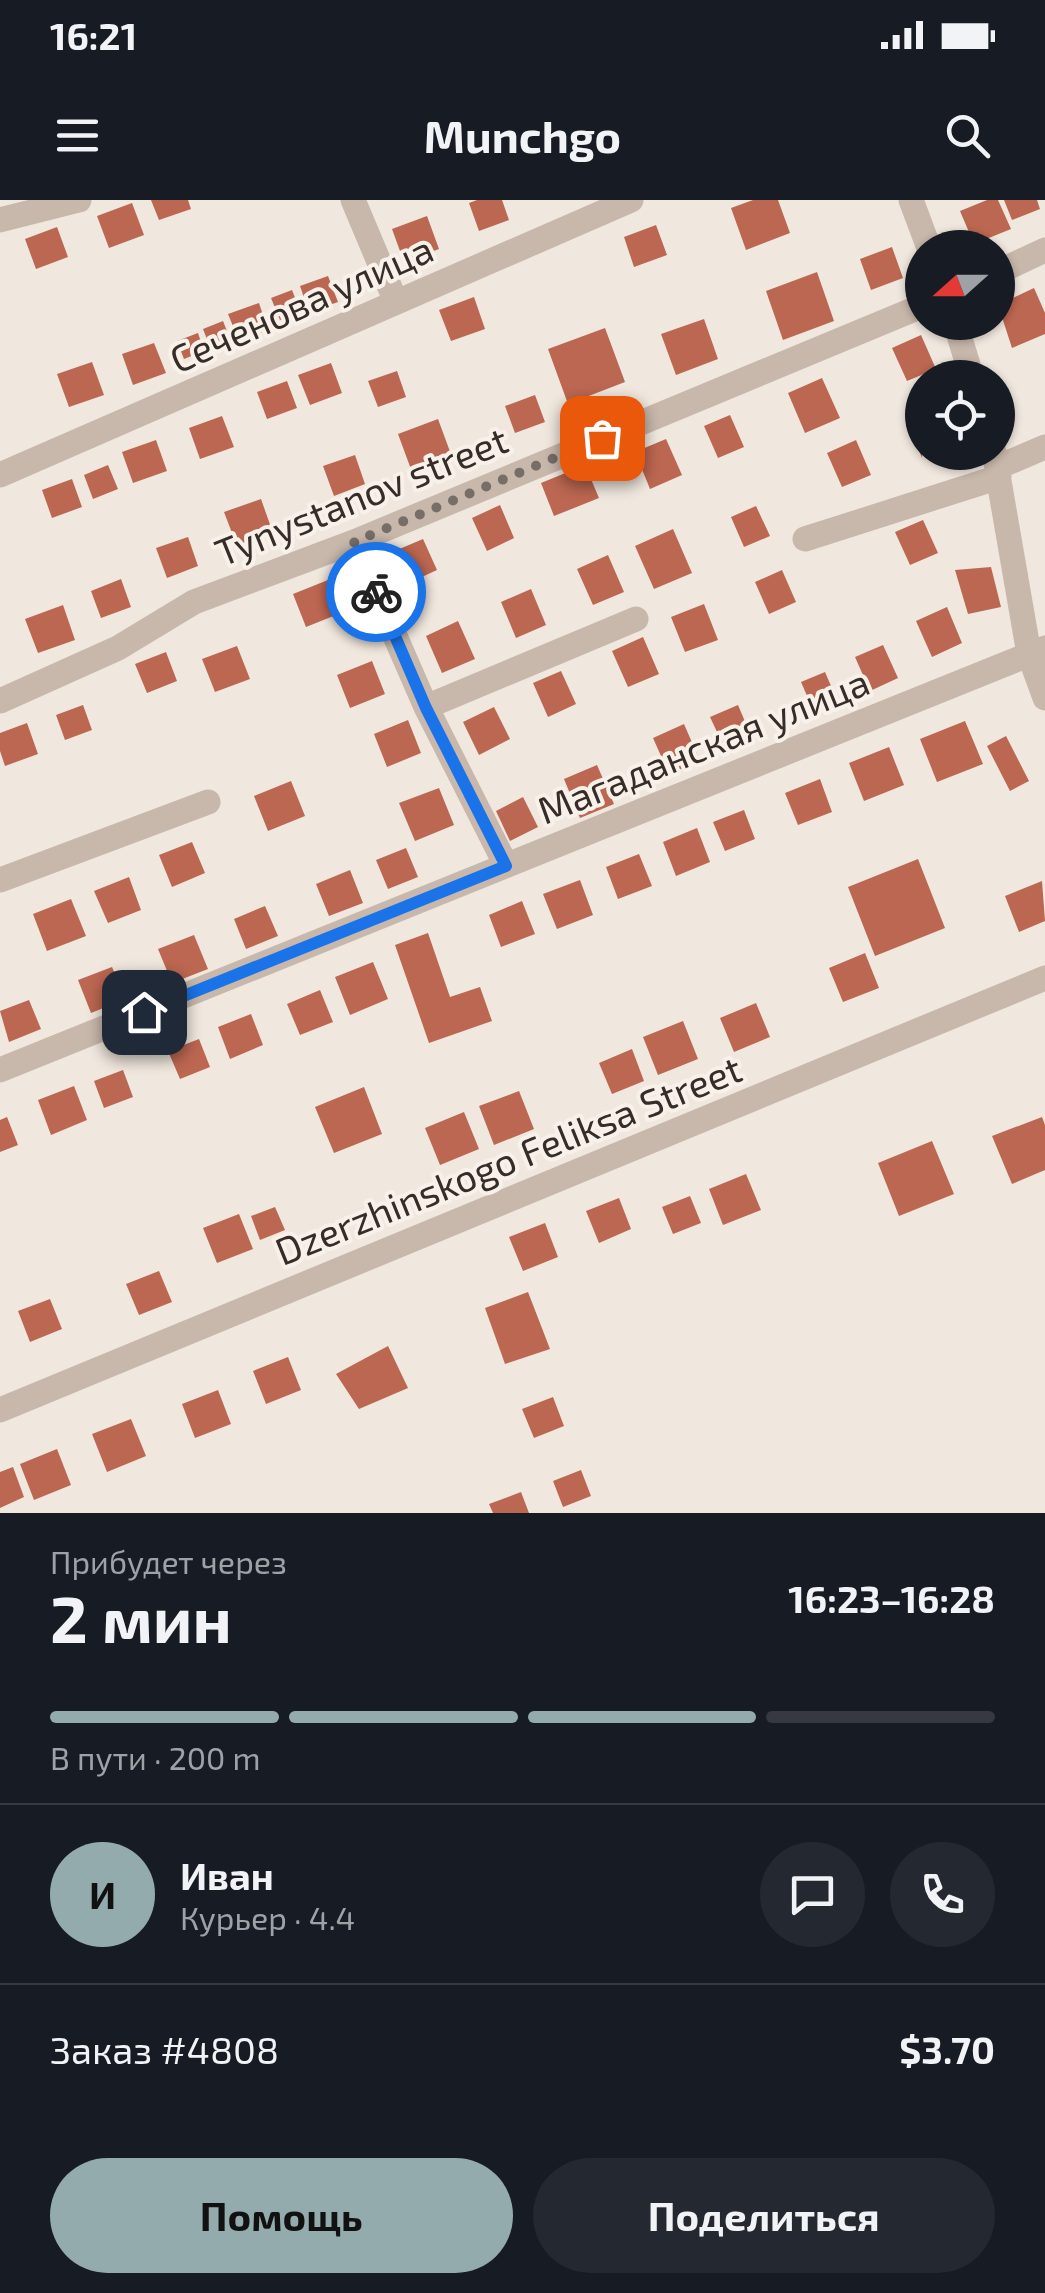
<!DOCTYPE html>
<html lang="ru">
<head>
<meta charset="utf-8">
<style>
	:root { --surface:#171b24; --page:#242831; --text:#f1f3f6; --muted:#9ea1a6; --line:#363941; --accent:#94abad }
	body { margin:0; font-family:"Exo 2",sans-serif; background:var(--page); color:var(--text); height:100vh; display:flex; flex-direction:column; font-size:38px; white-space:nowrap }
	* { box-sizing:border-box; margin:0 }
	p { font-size:32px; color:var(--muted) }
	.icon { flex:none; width:55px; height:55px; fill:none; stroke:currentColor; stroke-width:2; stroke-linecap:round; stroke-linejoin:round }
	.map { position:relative; height:1313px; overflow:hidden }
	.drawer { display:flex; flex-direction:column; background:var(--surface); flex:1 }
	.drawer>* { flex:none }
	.needle { width:65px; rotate:249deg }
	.buttons { position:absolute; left:905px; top:30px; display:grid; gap:20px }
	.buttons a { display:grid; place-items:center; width:110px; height:110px; border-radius:50%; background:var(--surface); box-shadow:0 2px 8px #0004; font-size:50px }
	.pin { position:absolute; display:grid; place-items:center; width:85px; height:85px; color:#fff; margin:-42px; border-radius:20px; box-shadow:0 5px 15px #0006 }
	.courier { position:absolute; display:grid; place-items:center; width:100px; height:100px; margin:-50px; border:8px solid #1a73e8; border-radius:50%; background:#fff; color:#222; box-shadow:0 2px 12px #0007 }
	.head em { font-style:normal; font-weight:700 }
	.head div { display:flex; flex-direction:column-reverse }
	.head { display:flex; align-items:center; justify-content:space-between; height:170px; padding:0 50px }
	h1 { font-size:65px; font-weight:700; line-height:75px }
	.bar { display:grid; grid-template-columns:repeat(4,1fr); gap:15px 10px; align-content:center; height:120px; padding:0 50px }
	.bar i { height:12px; border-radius:8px; background:var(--line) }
	.bar .selected { background:var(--accent) }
	.bar p { grid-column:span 4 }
	.line { display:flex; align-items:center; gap:25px; padding:0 50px; border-top:2px solid var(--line) }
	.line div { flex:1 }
	.round { display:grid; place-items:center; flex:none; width:105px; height:105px; border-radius:52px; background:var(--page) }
	.cta { display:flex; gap:20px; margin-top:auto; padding:20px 50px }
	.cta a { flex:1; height:115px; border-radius:60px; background:var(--accent); color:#111; font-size:40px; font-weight:700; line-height:115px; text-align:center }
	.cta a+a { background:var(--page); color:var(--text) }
	.status { display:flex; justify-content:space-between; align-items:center; height:70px; padding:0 50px; background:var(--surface); direction:ltr }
	.status svg { height:28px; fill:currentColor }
	header { display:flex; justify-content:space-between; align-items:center; height:130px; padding:0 50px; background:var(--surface); font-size:45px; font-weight:700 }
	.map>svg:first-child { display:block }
</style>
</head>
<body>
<div class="status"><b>16:21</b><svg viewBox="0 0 49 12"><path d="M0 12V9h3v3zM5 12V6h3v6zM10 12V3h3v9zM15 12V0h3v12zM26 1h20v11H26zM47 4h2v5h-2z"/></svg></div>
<header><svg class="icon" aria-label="menu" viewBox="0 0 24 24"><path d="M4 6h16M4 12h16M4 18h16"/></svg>Munchgo<svg class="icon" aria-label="search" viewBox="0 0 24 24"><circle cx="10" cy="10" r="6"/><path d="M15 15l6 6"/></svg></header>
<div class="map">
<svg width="1045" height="1313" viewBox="0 0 1045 1313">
	<rect width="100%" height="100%" fill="#f0e7de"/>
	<path fill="#bc6751" d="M151,0h37l3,9 -32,11z
		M477,0h25l7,20 -30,11 -10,-28z
		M753,0h25l12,33 -44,17 -15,-42z
		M987,0h11l13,29 -37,15 -14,-33z
		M1004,0h33l3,9 -28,11z
		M132,3l12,32 -35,13 -12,-32z
		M427,16l12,33 -35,13 -12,-33z
		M656,25l11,30 -33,12 -10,-30z
		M57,27l11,30 -32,12 -11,-30z
		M892,47l11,31 -32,12 -11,-31z
		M817,72l17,49 -51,19 -17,-49z
		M328,76l10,26 -29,10 -9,-26z
		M1034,88l11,25v21l-33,14 -14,-43z
		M292,90l9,23 -21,7 -9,-22z
		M474,97l11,32 -34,12 -12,-31z
		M259,103l9,27 -29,11 -11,-27z
		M704,119l14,40 -42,16 -15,-41z
		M223,121l9,23 -20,8 -9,-23z
		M605,128l20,54 -57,22 -20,-55z
		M198,133l6,18 -20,8 -7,-18z
		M921,135l15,34 -29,12 -15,-33z
		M154,143l12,30 -33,12 -11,-31z
		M92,162l12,33 -35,12 -12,-33z
		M331,163l11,30 -32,12 -12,-30z
		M397,171l9,26 -28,10 -10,-26z
		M822,178l18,40 -35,15 -17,-40z
		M287,181l10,27 -30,11 -10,-27z
		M535,195l10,27 -30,11 -10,-27z
		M730,215l14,32 -26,11 -14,-32z
		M222,216l12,31 -34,12 -11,-31z
		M922,217v41l-14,-35z
		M438,219l14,38 -40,15 -14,-38z
		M666,239l16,36 -32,14 -15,-37z
		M156,240l11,31 -34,12 -11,-31z
		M856,240l15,35 -29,12 -15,-34z
		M355,255l10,29 -31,12 -11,-30z
		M108,265l10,24 -25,10 -9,-24z
		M585,265l14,33 -45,18 -13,-33z
		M72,279l10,28 -30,11 -10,-28z
		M261,299l12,34 -36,13 -13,-34z
		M500,305l14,33 -27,13 -15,-33z
		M756,306l14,30 -26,11 -13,-30z
		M923,320l15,33 -28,12 -15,-33z
		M673,329l19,44 -38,16 -19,-43z
		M188,337l10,29 -31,12 -11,-30z
		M423,339l14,31 -26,12 -14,-32z
		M608,355l16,37 -31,13 -16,-36z
		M991,367l10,40 -33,7 -13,-44z
		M782,370l14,32 -27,12 -14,-32z
		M121,379l10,28 -30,11 -10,-27z
		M328,380l13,33 -35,14 -13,-33z
		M531,389l15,36 -30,13 -15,-36z
		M704,404l14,36 -33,12 -14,-35z
		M63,405l12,35 -37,13 -13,-34z
		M947,407l15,36 -30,14 -16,-36z
		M458,421l17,38 -33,14 -16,-37z
		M643,437l16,37 -31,13 -16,-36z
		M883,445l15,33 -28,13 -15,-34z
		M237,446l13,33 -35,13 -13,-33z
		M166,452l11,29 -30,12 -12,-29z
		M372,461l13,33 -35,14 -13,-33z
		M561,471l15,33 -28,13 -15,-34z
		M825,472l13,30 -24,10 -13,-30z
		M83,505l9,25 -27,10 -9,-25z
		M738,505l14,33 -27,11 -15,-32z
		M494,507l16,32 -31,16 -16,-33z
		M408,520l13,33 -34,14 -13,-33z
		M965,521l18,43 -46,18 -17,-43z
		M27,523l11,31 -33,12 -5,-15v-18z
		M684,524l16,37 -31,13 -16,-36z
		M1006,536l23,45 -19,10 -23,-45z
		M889,547l15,38 -40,16 -15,-38z
		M597,565l17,39 -34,14 -16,-39z
		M820,579l12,33 -34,13 -13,-32z
		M291,581l14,35 -37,15 -14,-35z
		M439,588l15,37 -39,16 -16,-38z
		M523,597l15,30 -28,14 -14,-30z
		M744,610l11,29 -30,12 -12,-29z
		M697,628l13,34 -34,14 -13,-34z
		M192,642l13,31 -33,14 -13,-32z
		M406,648l12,29 -30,12 -12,-29z
		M639,654l13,32 -34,13 -12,-32z
		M918,659l27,69 -70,28 -27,-69z
		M350,670l13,33 -34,13 -13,-32z
		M129,677l12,33 -33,13 -14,-32z
		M580,680l13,35 -36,14 -14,-35z
		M1042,681l3,40 -26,11 -14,-36z
		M71,699l15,37 -39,15 -14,-37z
		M522,701l13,33 -34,13 -12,-32z
		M265,706l13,30 -32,13 -12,-30z
		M428,733l22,64 30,-10 12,34 -63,22 -34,-98z
		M194,735l14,34 -36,14 -14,-34z
		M865,753l14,35 -36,14 -14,-34z
		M373,762l15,37 -38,16 -15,-38z
		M112,767l14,32 -35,14 -13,-33z
		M320,790l13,32 -33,13 -13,-31z
		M29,800l12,29 -32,13 -9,-31z
		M756,803l14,34 -36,15 -14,-34z
		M251,814l12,31 -33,14 -12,-32z
		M683,821l15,38 -40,16 -15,-38z
		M199,839l11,28 -30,12 -12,-28z
		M632,849l12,32 -32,13 -13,-31z
		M123,870l10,27 -29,11 -10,-27z
		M74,886l13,34 -36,15 -13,-35z
		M364,887l18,47 -48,19 -19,-46z
		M519,891l15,38 -40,16 -15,-39z
		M464,912l15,37 -39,16 -15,-37z
		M7,917l11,28 -18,7v-32z
		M1042,917l3,8v45l-33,14 -20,-48z
		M932,941l22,53 -55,22 -21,-53z
		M746,974l15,36 -38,15 -14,-36z
		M690,996l11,27 -28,11 -11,-27z
		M619,998l12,31 -32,14 -13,-32z
		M275,1007l10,23 -25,10 -9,-24z
		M239,1014l14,35 -36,14 -14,-35z
		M545,1023l13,34 -35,14 -14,-34z
		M159,1071l13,31 -33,13 -13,-31z
		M528,1092l22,57 -45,15 -20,-56z
		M50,1099l12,30 -32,13 -12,-31z
		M388,1146l20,42 -49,21 -23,-35z
		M288,1157l13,33 -35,14 -13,-33z
		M218,1190l13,34 -36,14 -13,-34z
		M553,1197l11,29 -30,12 -12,-29z
		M131,1219l15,37 -39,16 -15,-38z
		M57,1249l14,36 -37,15 -14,-36z
		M13,1267l11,30 -24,11v-36z
		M581,1270l10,26 -28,11 -10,-26z
		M521,1292l8,21h-36l-4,-9z"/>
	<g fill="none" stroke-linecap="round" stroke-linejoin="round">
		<path stroke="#c8b7ab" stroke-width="25" d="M353,0l43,102
			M911,0l18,48
			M0,20l79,-20
			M998,72l47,-22
			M955,122l17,56
			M994,252l35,202 16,44
			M998,267l47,-20
			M0,275l631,-275
			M805,339l194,-62
			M354,342l72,165 80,158
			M0,501l118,-53 76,-46 160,-60 568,-236
			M426,507l210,-88
			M0,680l208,-78
			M0,870l1045,-422
			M0,1210l1045,-432"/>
	</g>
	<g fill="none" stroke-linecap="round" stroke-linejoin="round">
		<path stroke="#776e68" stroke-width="10" stroke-dasharray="0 18" d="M376,392l-22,-50 248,-104"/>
		<path stroke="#1a73e8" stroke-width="12" d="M144,812l362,-146 -80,-158 -50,-116"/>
	</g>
	<g text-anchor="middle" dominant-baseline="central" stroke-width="8" stroke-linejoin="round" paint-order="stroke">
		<g font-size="38" fill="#362d29" stroke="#f8f1ea">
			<text transform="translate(301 103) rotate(-24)">Сеченова улица</text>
			<text transform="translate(361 295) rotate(-22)">Tynystanov street</text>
			<text transform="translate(703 545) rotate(-22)">Магаданская улица</text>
			<text transform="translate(508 959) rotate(-22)">Dzerzhinskogo Feliksa Street</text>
		</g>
	</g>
</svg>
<div class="buttons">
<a><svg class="needle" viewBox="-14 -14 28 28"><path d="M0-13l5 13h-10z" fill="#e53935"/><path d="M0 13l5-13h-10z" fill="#9ea1a6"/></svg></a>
<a><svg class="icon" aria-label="locate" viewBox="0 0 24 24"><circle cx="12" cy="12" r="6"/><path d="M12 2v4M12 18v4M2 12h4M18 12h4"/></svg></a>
</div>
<div class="pin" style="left:602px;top:238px;background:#ea580c"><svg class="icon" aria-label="bag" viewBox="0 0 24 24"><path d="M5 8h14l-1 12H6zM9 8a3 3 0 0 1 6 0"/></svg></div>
<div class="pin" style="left:144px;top:812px;background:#1f2937"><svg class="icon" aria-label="home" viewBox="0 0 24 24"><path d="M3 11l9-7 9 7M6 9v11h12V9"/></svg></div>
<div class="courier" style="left:376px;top:392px"><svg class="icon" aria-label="bike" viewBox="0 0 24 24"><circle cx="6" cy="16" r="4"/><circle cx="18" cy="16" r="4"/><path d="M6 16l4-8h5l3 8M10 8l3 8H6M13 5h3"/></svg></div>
</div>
<section class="drawer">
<div class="head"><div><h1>2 мин</h1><p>Прибудет через</p></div><em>16:23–16:28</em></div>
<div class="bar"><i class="selected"></i><i class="selected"></i><i class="selected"></i><i></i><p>В пути · 200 m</p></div>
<div class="line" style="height:180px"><b class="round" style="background:var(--accent);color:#111">И</b><div><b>Иван</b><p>Курьер · 4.4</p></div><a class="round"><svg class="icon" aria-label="chat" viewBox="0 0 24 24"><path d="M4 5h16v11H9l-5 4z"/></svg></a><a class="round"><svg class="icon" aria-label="phone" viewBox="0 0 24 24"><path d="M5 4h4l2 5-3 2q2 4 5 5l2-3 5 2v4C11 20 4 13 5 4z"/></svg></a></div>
<div class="line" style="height:130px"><div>Заказ #4808</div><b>$3.70</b></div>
<div class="cta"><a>Помощь</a><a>Поделиться</a></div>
</section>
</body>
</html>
